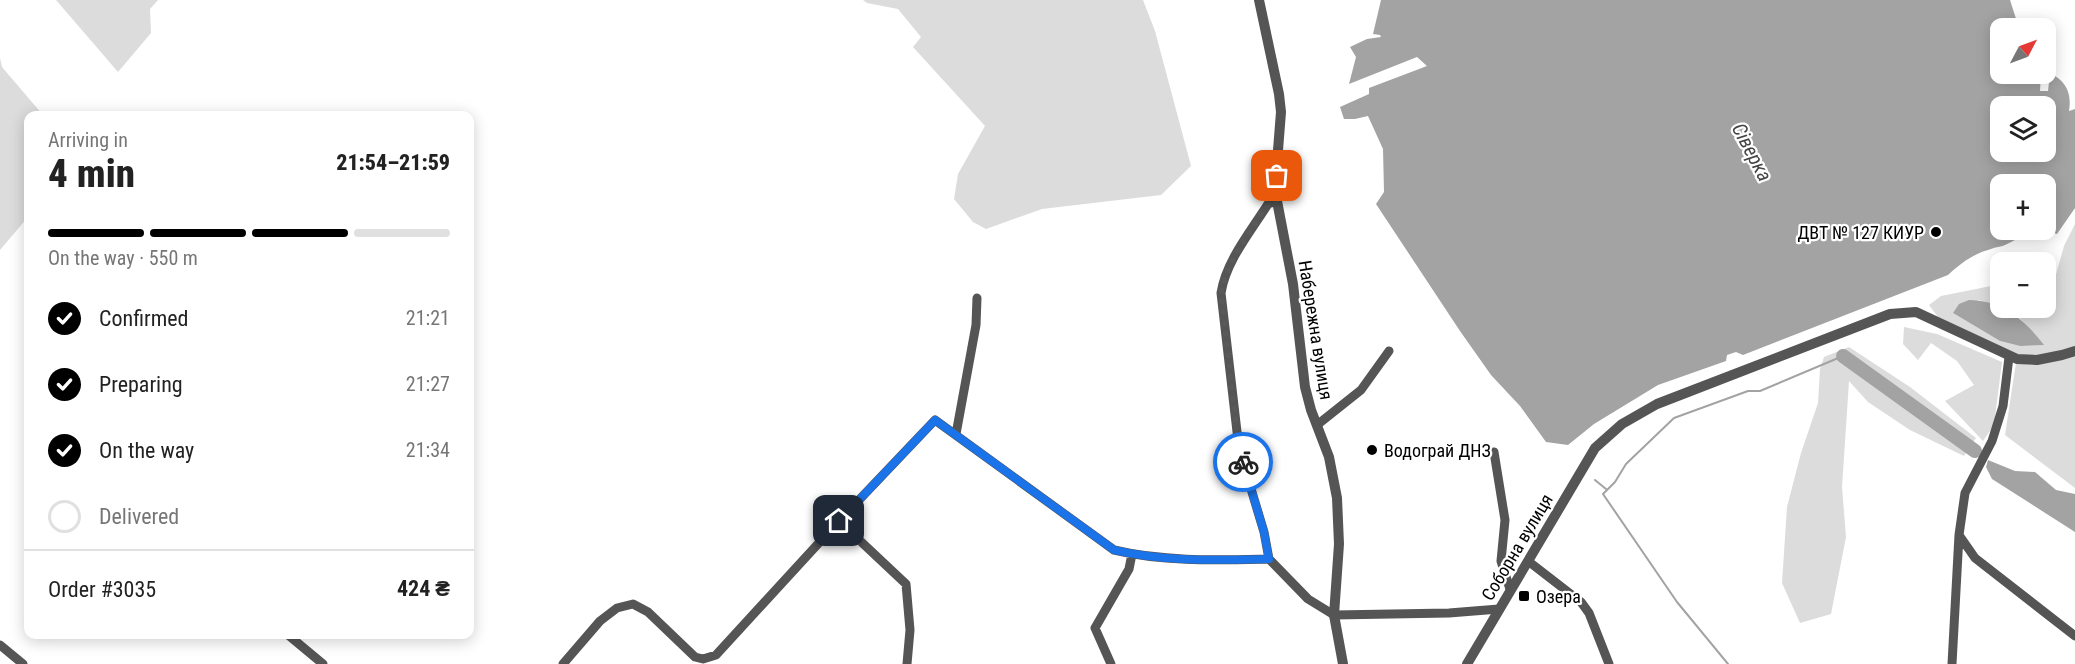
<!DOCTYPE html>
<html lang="en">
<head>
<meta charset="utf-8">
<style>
	:root { --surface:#fff; --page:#f2f2f2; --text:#222; --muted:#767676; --line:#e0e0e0; --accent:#000 }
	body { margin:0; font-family:"Roboto Condensed",sans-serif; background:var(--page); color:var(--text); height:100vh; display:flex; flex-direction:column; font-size:22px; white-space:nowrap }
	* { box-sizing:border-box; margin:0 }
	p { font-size:20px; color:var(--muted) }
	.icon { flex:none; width:33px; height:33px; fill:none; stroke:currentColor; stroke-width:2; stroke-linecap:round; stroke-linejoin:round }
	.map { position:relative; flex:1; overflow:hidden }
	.panel { position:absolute; left:24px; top:111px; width:450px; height:528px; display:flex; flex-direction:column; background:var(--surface); border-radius:12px; box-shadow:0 3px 15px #0003 }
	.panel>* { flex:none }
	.needle { width:39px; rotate:49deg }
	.buttons { position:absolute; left:1990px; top:18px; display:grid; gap:12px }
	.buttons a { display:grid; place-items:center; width:66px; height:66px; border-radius:12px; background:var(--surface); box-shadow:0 3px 15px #0003; font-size:30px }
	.pin { position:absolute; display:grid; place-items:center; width:51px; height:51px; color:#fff; margin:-26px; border-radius:12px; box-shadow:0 3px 9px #0006 }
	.courier { position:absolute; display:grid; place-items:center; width:60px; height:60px; margin:-30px; border:4px solid #1a73e8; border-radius:50%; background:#fff; color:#222; box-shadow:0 2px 8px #0007 }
	.summary em { font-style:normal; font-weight:800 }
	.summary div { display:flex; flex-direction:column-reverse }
	.summary { display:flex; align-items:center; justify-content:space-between; height:102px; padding:0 24px }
	h1 { font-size:39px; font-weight:800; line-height:45px }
	.bar { display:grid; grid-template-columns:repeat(4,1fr); gap:9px 6px; align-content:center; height:72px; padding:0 24px }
	.bar i { height:8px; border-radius:4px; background:var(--line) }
	.bar .selected { background:var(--accent) }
	.bar p { grid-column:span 4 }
	.line { display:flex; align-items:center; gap:15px; padding:0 24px; border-top:2px solid var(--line) }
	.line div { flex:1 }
	ol { padding:0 24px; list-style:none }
	li { display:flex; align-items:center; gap:18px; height:66px }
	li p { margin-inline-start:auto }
	li .icon { padding:6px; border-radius:50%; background:var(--accent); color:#fff; stroke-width:4 }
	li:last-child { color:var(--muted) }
	li i { width:33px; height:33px; border:3px solid var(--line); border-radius:50% }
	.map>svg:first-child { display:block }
</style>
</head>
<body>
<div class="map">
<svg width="2075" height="664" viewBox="0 0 2075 664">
	<rect width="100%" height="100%" fill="#fff"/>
	<path fill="#dcdcdc" d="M56,0h102l-8,9 1,24 -33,39z
		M863,0h280l12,31 36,135 -30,29 -119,14 -56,20 -13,-7 -19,-23 4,-25 27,-48 -72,-79 8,-10 -23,-28 -31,-6z
		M0,58l2,9 41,48 -15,1v101l-28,33z
		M2075,224v264l-70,-53 12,-79 -79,-39 -9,-12 12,-9 60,-12v23l-22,-7 -26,13 47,28 20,5 23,-1 -26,-30 -15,-7h44v-29l9,-1 9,-32z
		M1904,327l33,7 65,28 -8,63 -11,16 -38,-40 29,-16 -17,-24 -26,-18 -13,17 -15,-16z
		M1849,347l61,40 66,51 -12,18 -54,-26 -42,-28 -19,-21 -7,106 4,50 -15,77 -31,9 -18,-40 5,-76 14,-54 17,-50 2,-34 4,-12z"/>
	<path fill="#a3a3a3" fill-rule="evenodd" d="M1381,0h629l9,28h-18v46h40l-1,17h8l2,-18c16,8 22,20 19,38l6,-2v99l-18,26c-27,-7 -30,1 -52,11 -4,2 -10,2 -14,4 -18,5 -30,14 -43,26l-205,80 -7,-3 -9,3 -1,6 -68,24 -64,39 -26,21 -22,-3 -26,-36 -29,-31 -31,-44 -84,-127 8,-12 -1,-43 -15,-33 -13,3h-11l-4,-12 29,-13v-6l58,-22 -10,-9 -68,27 7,-27 -6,-10 17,-8 14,-2 -1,-2 -7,-1zM2001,106h45v46h-45zM2046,184v46h-45v-46z
		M1969,300c33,0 56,20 75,45l-24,1 -20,-5 -47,-28 6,-9z
		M1988,460l27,11 20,1 21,18 19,4v38l-83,-53 -6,-12z"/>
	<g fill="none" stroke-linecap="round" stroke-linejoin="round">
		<path stroke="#a3a3a3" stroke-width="2" d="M1595,480l11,9
			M1728,664l-51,-62 -74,-108 12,-12 11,-18 48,-46 74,-27h12l83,-35"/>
		<path stroke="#a3a3a3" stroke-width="14" d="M1843,356l132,95"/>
		<path stroke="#555" stroke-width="9" d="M2009,357l-6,49 -11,35 -27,52 -6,42 16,23 100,78
			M1317,425l44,-35 28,-39
			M956,434l20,-109 1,-27
			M1494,452l11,68 -4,41 9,28
			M1269,559l-5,-27 -25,-83 -18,-156c5,-32 30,-62 47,-89l9,-3
			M1528,561l53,41 8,11 20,51
			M287,634l36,30
			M0,645l23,19
			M563,664l37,-43 17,-13 16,-4 15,8 47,45 8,2 13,-4 123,-134
			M907,664l3,-34 -4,-46 -67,-63 96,-101 179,130c50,12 104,10 155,9l39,40 26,16 115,-2 50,-4
			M1111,664l-16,-36 34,-59 3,-15
			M1952,664l7,-129"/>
		<path stroke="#555" stroke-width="10" d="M1259,0l20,94 2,18 -4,51v38l16,83 12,103 6,23 18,47 8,41 2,46 -5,71 9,49
			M1467,664l128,-216 27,-24 35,-20 233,-90 26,-2 101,47 20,1 25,-5 13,-4"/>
	</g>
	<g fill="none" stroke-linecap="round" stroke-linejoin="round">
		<path stroke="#595959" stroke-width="6" stroke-dasharray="0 10.8" d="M1243,462l-4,-13 -18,-155c5,-33 30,-62 47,-90l9,-3v-25"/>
		<path stroke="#1a73e8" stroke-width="8" d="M839,521l96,-101 179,130c50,12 104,10 155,9l-5,-27 -21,-70"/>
	</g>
	<g fill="#000" stroke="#fff" stroke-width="2">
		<circle cx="1936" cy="232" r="6"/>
		<circle cx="1372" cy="450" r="6"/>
		<rect x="1518" y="590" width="12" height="12" rx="3"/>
	</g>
	<g text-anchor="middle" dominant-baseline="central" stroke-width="4.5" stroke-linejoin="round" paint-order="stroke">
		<g font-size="18" fill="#000" stroke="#fff" text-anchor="start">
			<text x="1924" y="232" text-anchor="end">ДВТ № 127 КИУР</text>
			<text x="1384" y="450">Водограй ДНЗ</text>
			<text x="1536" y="596">Озера</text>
		</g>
		<g font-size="18" fill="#000" stroke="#fff">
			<text transform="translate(1316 330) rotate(81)">Набережна вулиця</text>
			<text transform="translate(1517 547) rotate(-59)">Соборна вулиця</text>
		</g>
		<g font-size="20" font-style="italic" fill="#444" stroke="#fff">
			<text transform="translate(1752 152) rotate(62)">Сіверка</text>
		</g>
	</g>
</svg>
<div class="buttons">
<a><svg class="needle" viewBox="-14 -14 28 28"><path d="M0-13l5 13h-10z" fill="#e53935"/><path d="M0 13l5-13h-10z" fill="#767676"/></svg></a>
<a><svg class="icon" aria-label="layers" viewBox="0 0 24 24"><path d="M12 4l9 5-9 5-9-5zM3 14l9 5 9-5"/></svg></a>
<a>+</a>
<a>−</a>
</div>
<div class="pin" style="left:1277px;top:176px;background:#ea580c"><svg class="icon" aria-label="bag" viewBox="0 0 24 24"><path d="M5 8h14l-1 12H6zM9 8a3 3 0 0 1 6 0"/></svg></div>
<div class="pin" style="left:839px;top:521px;background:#1f2937"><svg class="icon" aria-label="home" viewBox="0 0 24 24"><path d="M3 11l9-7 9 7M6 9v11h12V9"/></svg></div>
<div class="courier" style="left:1243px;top:462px"><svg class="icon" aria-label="bike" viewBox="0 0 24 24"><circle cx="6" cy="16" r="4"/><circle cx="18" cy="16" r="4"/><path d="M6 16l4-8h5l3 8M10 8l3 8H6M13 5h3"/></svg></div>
<section class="panel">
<div class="summary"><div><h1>4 min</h1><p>Arriving in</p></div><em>21:54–21:59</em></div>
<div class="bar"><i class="selected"></i><i class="selected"></i><i class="selected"></i><i></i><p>On the way · 550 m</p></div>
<ol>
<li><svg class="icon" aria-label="check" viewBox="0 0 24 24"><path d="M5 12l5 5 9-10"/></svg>Confirmed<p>21:21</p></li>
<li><svg class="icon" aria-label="check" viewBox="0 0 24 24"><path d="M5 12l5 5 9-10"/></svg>Preparing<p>21:27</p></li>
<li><svg class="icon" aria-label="check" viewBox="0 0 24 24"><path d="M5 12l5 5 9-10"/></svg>On the way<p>21:34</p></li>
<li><i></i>Delivered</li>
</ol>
<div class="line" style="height:78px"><div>Order #3035</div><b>424 ₴</b></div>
</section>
</div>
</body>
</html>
